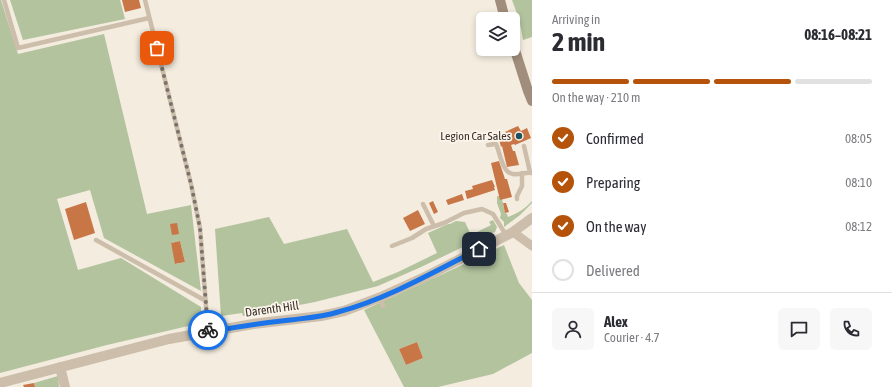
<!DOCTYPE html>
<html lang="en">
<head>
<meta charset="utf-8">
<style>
	:root { --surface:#fff; --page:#f7f7f7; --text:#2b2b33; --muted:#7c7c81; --line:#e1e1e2; --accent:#b45309 }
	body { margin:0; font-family:"Asap Condensed",sans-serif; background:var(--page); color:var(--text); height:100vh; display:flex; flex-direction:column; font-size:15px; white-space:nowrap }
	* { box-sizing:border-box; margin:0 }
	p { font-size:13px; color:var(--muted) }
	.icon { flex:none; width:22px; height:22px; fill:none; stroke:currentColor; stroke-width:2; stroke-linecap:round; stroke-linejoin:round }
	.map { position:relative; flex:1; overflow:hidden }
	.side { display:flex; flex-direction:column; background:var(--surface); width:360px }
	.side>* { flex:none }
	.controls { position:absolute; left:476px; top:12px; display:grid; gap:8px }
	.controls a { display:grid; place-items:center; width:44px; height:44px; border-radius:6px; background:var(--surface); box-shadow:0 2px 6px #0003; font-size:20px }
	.pin { position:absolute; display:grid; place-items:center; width:34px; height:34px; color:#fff; margin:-17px; border-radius:8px; box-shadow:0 2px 6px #0006 }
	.courier { position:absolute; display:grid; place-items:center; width:40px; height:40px; margin:-20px; border:3px solid #1a73e8; border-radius:50%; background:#fff; color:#222; box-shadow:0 1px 5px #0007 }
	.headline em { font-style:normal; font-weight:700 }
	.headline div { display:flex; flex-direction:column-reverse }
	.headline { display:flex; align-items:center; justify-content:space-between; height:68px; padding:0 20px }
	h1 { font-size:26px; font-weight:700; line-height:30px }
	.bar { display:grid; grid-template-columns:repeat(4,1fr); gap:6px 4px; align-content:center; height:48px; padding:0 20px }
	.bar i { height:5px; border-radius:3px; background:var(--line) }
	.bar .active { background:var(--accent) }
	.bar p { grid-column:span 4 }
	.line { display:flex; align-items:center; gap:10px; padding:0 20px; border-top:1px solid var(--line) }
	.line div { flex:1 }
	.round { display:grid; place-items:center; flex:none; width:42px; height:42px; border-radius:6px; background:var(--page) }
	ol { padding:0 20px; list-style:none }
	li { display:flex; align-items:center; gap:12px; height:44px }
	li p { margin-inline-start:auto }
	li .icon { padding:4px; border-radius:50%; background:var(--accent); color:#fff; stroke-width:4 }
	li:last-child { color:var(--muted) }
	li i { width:22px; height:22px; border:2px solid var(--line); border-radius:50% }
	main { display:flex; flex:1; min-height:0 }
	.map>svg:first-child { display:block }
</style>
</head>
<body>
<main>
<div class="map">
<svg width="532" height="387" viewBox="0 0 532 387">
	<rect width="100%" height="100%" fill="#f3ecdf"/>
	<path fill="#b2c39e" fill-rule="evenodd" d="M0,0h1l17,54 86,-20 43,180 44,-9 10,86 -77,-42 -20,-11 -14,-48 -33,9 21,71 43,-12 80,49v16l-94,22 -107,28zM180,241l5,21 -9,2 -5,-21z
		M10,0h110l5,19 -102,21z
		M512,0h20v37l-9,3 -4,-21z
		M497,196h2l3,3 3,14 2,1 1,3c10,-4 17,-8 24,-16v2l-12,12 -16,12v-5l-4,-4 1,-4 -4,-11z
		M269,217l15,27 63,-15 26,53 25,-10 39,-19 -9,-20 20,-9h2l6,-3 9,1 6,13 20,-10 -2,-3 4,-2 4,7 -2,5 -7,3 -67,32 -43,19 -63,16 -72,14 -1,-3 -21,3 -6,-87z
		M504,245l15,38 13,17v53l-39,21 -55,13h-34l-40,-77 81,-37zM417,342l6,16 -17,7 -7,-16z
		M58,376l1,11h-24l-1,-4z"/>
	<path fill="#c97647" d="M122,0h17l2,8 -16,4z
		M518,126l3,5 6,-3 4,10 -16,7 -1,-1 -3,1 2,6h2l4,14 -12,2 -5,-21 -1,1 -3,-12 8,-1 -1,-2z
		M499,161l6,18h2l5,18 -12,3 -9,-37z
		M492,180l3,7h-1l1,3 -28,9 -2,-8 8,-2 -1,-3z
		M462,194l2,6 -16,5 -2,-5z
		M433,201l5,11 -4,2 -5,-11z
		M86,202l9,31 -21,7 -9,-31z
		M503,203h3l3,9 -4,1z
		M418,210l7,14 -15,7 -7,-13z
		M177,223l2,11 -7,1 -2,-11z
		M180,241l5,21 -10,2 -4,-21z
		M417,342l6,16 -17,7 -7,-16z
		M34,383l1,4h-11l-1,-2z"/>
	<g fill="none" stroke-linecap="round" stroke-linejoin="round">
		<path stroke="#ccbeaa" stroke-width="4.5" d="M4,0l14,48 131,-30
			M145,0l46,184 9,44 8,104
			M488,145l7,-1h1c4,8 6,29 17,30 6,1 13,-2 19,-1
			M524,146l6,26
			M517,199v-3l5,-10v-13
			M423,204l11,22
			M96,240l110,61
			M392,246l20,-8 14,-9 18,-6 20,-10 18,-4 11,5 13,21
			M379,298l4,8"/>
		<path stroke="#ccbeaa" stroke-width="9" d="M513,232l19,14"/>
		<path stroke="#ccbeaa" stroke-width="10" d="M60,367l5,20
			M0,383l169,-44 84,-15 68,-8 23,-5 37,-14 46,-21 86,-44 19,-14"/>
		<path stroke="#a08d7b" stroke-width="10" d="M500,0l5,19
			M513,44l15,47 4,10"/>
	</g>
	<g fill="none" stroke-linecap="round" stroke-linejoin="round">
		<path stroke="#7a7269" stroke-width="4" stroke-dasharray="0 7.2" d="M157,48l34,136 9,44 8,102"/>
		<path stroke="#1a73e8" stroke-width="5" d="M208,330v2c27,-5 54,-9 82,-12 16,-2 32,-3 48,-8 49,-13 96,-40 141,-63"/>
	</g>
	<circle fill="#1d515d" stroke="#fbf5eb" stroke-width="1.5" cx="519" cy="136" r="4"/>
	<g text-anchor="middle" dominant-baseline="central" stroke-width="3.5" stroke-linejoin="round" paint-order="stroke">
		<g font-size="12" fill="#39302a" stroke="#fbf5eb" text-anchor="end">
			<text x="511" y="136">Legion Car Sales</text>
		</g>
		<g font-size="12" fill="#39302a" stroke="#fbf5eb">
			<text transform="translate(272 309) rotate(-8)">Darenth Hill</text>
		</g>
	</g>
</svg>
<div class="controls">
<a><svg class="icon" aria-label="layers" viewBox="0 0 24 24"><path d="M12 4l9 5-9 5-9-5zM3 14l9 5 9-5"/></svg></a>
</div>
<div class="pin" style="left:157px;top:48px;background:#ea580c"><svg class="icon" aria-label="bag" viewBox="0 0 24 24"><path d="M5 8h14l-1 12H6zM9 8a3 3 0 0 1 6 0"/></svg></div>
<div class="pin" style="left:479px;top:249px;background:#1f2937"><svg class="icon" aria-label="home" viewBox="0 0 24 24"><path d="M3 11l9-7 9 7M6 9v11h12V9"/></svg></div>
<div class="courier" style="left:208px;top:330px"><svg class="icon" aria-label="bike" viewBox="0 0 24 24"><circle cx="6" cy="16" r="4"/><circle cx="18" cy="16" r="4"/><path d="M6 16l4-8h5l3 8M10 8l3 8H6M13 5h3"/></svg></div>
</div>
<section class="side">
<div class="headline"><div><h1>2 min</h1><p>Arriving in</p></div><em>08:16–08:21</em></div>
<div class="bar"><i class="active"></i><i class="active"></i><i class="active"></i><i></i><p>On the way · 210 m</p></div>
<ol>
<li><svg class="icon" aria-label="check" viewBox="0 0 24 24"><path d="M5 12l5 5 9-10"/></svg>Confirmed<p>08:05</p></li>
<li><svg class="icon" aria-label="check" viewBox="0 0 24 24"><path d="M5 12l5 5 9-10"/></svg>Preparing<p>08:10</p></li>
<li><svg class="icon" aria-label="check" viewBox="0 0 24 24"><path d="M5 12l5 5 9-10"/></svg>On the way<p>08:12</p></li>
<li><i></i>Delivered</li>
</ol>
<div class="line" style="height:72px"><a class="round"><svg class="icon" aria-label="person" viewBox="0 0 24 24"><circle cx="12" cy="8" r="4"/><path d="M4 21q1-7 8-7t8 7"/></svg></a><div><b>Alex</b><p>Courier · 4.7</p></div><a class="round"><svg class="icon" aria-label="chat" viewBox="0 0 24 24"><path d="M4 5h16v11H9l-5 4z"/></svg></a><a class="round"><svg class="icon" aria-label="phone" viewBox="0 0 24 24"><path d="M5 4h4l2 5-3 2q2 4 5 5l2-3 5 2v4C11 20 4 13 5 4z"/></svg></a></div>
</section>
</main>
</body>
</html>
